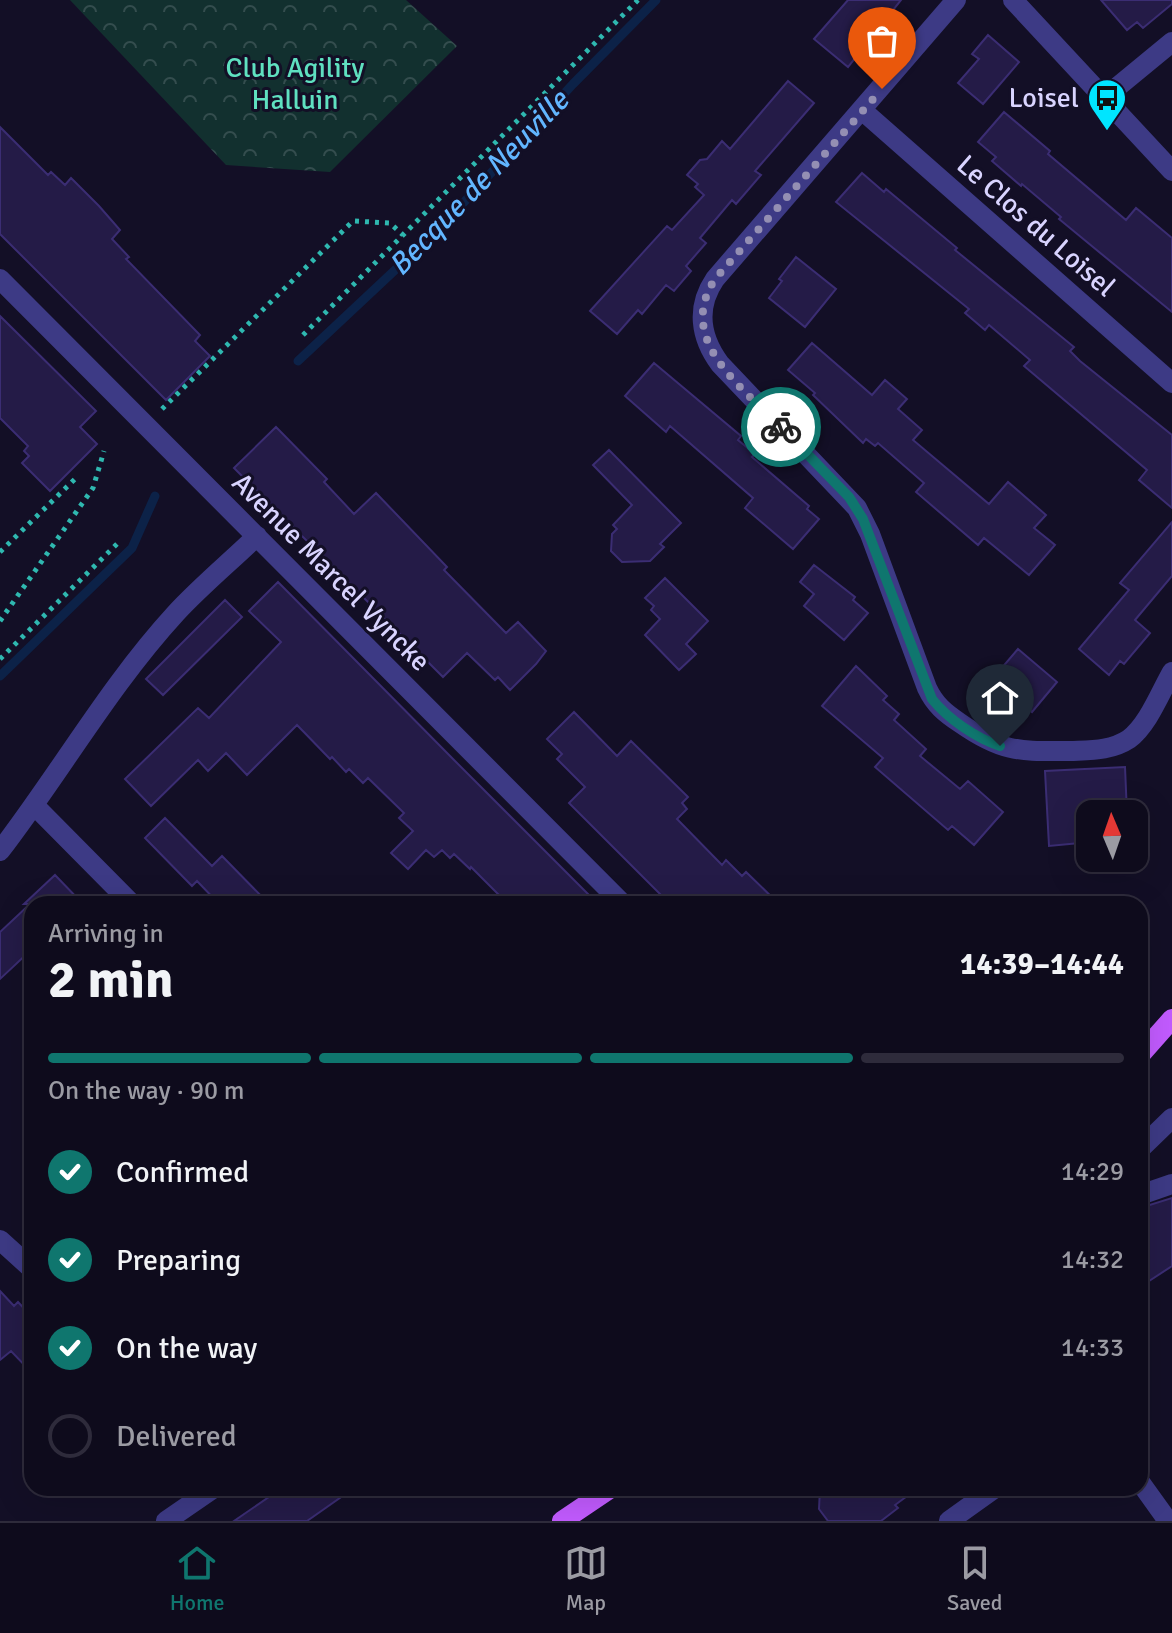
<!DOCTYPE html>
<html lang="en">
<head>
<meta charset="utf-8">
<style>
	:root { --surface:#0e0b1c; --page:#1c1929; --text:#f1f3f6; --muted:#9b9ba3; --line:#2e2b3b; --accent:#0f766e }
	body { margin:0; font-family:Signika,sans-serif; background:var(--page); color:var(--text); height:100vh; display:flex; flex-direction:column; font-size:30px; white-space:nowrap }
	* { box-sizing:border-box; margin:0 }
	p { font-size:26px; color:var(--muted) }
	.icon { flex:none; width:44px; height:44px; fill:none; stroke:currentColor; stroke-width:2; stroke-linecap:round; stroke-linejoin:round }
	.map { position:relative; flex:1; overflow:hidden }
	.sheet { position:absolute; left:24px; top:896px; width:1124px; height:600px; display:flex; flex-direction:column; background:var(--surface); border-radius:24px; box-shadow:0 8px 32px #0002,0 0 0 2px var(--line) }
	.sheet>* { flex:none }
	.needle { width:52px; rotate:358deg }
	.buttons { position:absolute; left:1076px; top:800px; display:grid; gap:16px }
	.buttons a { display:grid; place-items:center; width:72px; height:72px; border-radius:16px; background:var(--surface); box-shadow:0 8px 32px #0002,0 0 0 2px var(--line); font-size:40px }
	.pin { position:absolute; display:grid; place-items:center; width:68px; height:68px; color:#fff; margin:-82px -34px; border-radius:50% 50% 50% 0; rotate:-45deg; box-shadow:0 0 8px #0007 }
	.pin .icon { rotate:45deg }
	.courier { position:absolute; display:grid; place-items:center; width:80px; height:80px; margin:-40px; border:6px solid #0f766e; border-radius:50%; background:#fff; color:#222; box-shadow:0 2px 10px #0007 }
	.summary em { font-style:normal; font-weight:700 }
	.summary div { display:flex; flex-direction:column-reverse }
	.summary { display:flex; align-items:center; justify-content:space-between; height:136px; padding:0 24px }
	h1 { font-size:52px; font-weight:700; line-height:60px }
	.bar { display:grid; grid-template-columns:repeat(4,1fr); gap:12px 8px; align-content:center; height:96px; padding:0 24px }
	.bar i { height:10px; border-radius:6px; background:var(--line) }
	.bar .current { background:var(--accent) }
	.bar p { grid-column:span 4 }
	ol { padding:0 24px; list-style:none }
	li { display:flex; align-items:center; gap:24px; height:88px }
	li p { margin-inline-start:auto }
	li .icon { padding:8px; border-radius:50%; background:var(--accent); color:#fff; stroke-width:4 }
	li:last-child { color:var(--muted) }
	li i { width:44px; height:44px; border:4px solid var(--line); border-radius:50% }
	.tab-bar { display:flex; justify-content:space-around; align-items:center; height:112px; border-top:2px solid var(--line); background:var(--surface); font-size:22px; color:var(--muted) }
	.tab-bar a { display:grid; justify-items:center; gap:4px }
	.tab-bar .current { color:var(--accent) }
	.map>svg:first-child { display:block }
</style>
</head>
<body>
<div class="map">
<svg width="1172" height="1521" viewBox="0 0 1172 1521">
	<defs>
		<pattern id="park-crowns" width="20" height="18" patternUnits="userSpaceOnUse" patternTransform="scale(2)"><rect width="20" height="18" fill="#12302f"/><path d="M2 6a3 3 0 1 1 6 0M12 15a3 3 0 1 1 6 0" fill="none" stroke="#344d4e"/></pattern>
	</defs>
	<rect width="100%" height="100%" fill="#130f26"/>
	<path fill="url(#park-crowns)" d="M70,0h336l51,46 -127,126 -104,-7z"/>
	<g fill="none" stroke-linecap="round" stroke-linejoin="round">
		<path stroke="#0c2248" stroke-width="9" d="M298,361l144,-135 131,-142 83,-84
			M0,676l132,-128 23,-52"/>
	</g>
	<path fill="#241b47" stroke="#3b2d73" stroke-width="2" d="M848,0h53l-53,67 -34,-28z
		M1101,0h71v4l-29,24 -6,-6 -10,8z
		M988,35l31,27 -36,42 -25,-21 21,-24 -7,-5z
		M788,81l26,22 -59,68 6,4 -25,29 -4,-4 -32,38 6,5 -20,23 5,5 -17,20 -8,-6 -24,29 -4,-4 -21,24 -27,-23 77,-85 5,4 32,-35 -9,-8 3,-3 -11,-9 13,-15 7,-1 15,-18 8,8z
		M1004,112l46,39 -2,3 78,66 10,-12 36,30v74l-113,-93 2,-2 -39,-33 -1,2 -29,-25 4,-4 -18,-15z
		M0,127l48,48 3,-3 14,13 6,-7 28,28 21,24 -8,9 17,18 -3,2 74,76 -5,6 15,15 -44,44 -166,-166z
		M862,173l22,19 2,-3 71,59 -2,2 119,97 -4,4 10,10 92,74v73l-33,-28 8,-10 -123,-104 6,-6 -41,-35 -4,5 -20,-17 4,-4 -133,-107z
		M796,257l40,32 -31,38 -36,-29 13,-17 -3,-2z
		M0,316l96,95 -16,16 17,17 -47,47 -28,-28 7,-7 -5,-5 4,-5 -28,-28z
		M812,343l60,52 13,-15 22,19 -9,10 24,21 -9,10 76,64 19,-22 38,33 -12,13 21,17 -26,30 -45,-37 -6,7 -62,-53 8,-9 -46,-40 -3,3 -9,-7 -3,4 -50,-48 2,-2 -27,-23z
		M654,363l87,73 -3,4 17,14 -3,3 57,49 -2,3 12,10 -26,30 -48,-41 8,-10 -83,-72 -4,6 -41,-36z
		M276,427l51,52 -3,3 30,32 22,-21 71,74 -3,3 62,63 12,-11 28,29 -10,13 -26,26 -12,-13 -3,3 -28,-27 -24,24 -209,-209z
		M609,450l72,73 -21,21 4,3 -14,14 -28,1 -11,-11 1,-17 5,-5 -4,-4 19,-20 -39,-40z
		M1172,522v54l-37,44 15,13 -26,31 -4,-3 -11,14 -30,-26 50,-59 -9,-7z
		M814,565l41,32 -2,3 15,13 -24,27 -40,-34 10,-12 -14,-12z
		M665,578l43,43 -22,23 10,10 -17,16 -34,-35 15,-16 -9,-9 3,-4 -9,-8z
		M278,582l177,179 143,143h-90l-37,-37 -1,2 -16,-15 -4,4 -8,-8 -8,7 -8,-7 -18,19 -17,-16 22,-22 -14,-13 5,-5 -36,-35 -5,5 -14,-14 -3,3 -14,-15 -2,2 -33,-34 -50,50 -21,-22 -18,18 -10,-11 -47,46 -26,-27 73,-71 11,10 72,-76 -32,-31z
		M225,600l17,17 -79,78 -17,-16z
		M1018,649l39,33 -25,30 -17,-14 -4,4 -22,-19z
		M856,666l31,30 -4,4 16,14 -5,6 32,29 -6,7 40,33 8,-8 35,31 -29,33 -22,-19 -4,4 -73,-63 8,-9 -61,-52z
		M574,712l43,44 14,-15 57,56 -6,6 5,6 -10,10 45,46 4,-5 16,16 4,-4 33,32h-109l-101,-101 16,-16 -28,-28 5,-5 -15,-15z
		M1125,767l2,47h-37v28l-41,4 -4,-75z
		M165,818l47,48 10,-10 47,48h-50l-22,-23 -5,5 -47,-48z
		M55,875l28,29h-51v45l-32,30v-47l30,-28h-6z
		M1172,1198v68l-32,21v-79z
		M0,1291l14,15 4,-4 14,15v56l-21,-22 -11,9z
		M282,1488h72l-47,33h-73z
		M820,1488h98l-23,17 3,3 -17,13h-53l-9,-12z"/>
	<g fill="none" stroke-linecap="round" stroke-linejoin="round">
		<path stroke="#2fb8b0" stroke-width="5" stroke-dasharray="4 6" stroke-linecap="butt" d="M303,335l335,-335
			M162,409l191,-188 37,2 13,12
			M0,552l78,-76
			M0,621l93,-133 11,-37
			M0,659l119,-117"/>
		<path stroke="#3d3a85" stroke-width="20" d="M956,0l-241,279c-19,28 -15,58 5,85l137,144 13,26 57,154c8,17 18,25 33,35 43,30 59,28 110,28 20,-1 41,0 59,-12 19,-14 31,-46 43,-67
			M1013,0l159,171
			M1104,98l68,-56
			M863,111l309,272
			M0,279l623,625
			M34,805l98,99
			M0,851c60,-78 109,-165 176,-238 25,-27 54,-51 81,-77
			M1140,1149l32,-31
			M1140,1195l32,-11
			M0,1240l32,29
			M1140,1482l28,39
			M166,1521l48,-33
			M949,1521l46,-33"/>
		<path stroke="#c25bff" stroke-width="20" d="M1140,1055l32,-36
			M562,1521l49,-33"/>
	</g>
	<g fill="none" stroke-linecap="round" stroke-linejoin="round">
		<path stroke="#948fb3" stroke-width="8" stroke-dasharray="0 14.4" d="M781,427c-39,-40 -106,-87 -66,-148l167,-190"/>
		<path stroke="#0f766e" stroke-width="10" d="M781,427l68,70 14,22 69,180c16,20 44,39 68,47"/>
	</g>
	<defs>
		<symbol id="bus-pin" viewBox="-11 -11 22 30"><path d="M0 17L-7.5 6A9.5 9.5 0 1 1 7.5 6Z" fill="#00e5ff" stroke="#130f26"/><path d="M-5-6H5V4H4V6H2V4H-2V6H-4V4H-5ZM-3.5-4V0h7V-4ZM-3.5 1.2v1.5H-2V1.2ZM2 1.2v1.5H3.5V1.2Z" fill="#111"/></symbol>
	</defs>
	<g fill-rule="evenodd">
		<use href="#bus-pin" x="1085" y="76" width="44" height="60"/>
	</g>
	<g text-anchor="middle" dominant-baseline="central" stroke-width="6" stroke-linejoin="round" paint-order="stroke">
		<g font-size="28" fill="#5fe0c0" stroke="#130f26">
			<text x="295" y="68">Club Agility<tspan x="295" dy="32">Halluin</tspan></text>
		</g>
		<g font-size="28" fill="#d9d4ff" stroke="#130f26" text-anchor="end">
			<text x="1079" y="98">Loisel</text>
		</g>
		<g font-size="28" fill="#d9d4ff" stroke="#130f26">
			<text transform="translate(1036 226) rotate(41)">Le Clos du Loisel</text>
			<text transform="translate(331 572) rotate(45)">Avenue Marcel Vyncke</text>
		</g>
		<g font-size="30" font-style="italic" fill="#62b6ff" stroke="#130f26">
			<text transform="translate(479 183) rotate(-46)">Becque de Neuville</text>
		</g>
	</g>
</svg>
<div class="buttons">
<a><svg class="needle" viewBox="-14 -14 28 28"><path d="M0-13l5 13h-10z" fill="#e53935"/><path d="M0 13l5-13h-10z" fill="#9b9ba3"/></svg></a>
</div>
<div class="pin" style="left:882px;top:89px;background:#ea580c"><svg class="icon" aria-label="bag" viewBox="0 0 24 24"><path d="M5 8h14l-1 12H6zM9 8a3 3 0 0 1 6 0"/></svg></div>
<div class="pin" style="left:1000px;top:746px;background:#1f2937"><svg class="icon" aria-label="home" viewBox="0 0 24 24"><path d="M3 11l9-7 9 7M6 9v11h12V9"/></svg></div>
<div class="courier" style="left:781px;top:427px"><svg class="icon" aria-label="bike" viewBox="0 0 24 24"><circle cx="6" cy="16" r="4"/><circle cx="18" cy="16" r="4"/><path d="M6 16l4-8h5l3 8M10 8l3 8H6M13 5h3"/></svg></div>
<section class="sheet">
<div class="summary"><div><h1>2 min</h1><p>Arriving in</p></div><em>14:39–14:44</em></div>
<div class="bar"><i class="current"></i><i class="current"></i><i class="current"></i><i></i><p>On the way · 90 m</p></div>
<ol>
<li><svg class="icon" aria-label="check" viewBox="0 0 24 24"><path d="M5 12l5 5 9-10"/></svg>Confirmed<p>14:29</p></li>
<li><svg class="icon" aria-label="check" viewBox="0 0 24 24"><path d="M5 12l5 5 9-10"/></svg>Preparing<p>14:32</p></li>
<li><svg class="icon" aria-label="check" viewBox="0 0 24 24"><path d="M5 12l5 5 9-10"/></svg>On the way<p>14:33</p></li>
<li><i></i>Delivered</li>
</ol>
</section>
</div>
<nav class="tab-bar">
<a class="current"><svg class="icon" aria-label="home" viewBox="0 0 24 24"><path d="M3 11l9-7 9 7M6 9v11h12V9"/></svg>Home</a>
<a><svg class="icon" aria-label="map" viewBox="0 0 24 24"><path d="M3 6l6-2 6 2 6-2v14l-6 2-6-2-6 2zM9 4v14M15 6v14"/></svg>Map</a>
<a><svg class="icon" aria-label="saved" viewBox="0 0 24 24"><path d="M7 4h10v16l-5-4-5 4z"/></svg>Saved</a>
</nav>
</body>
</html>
